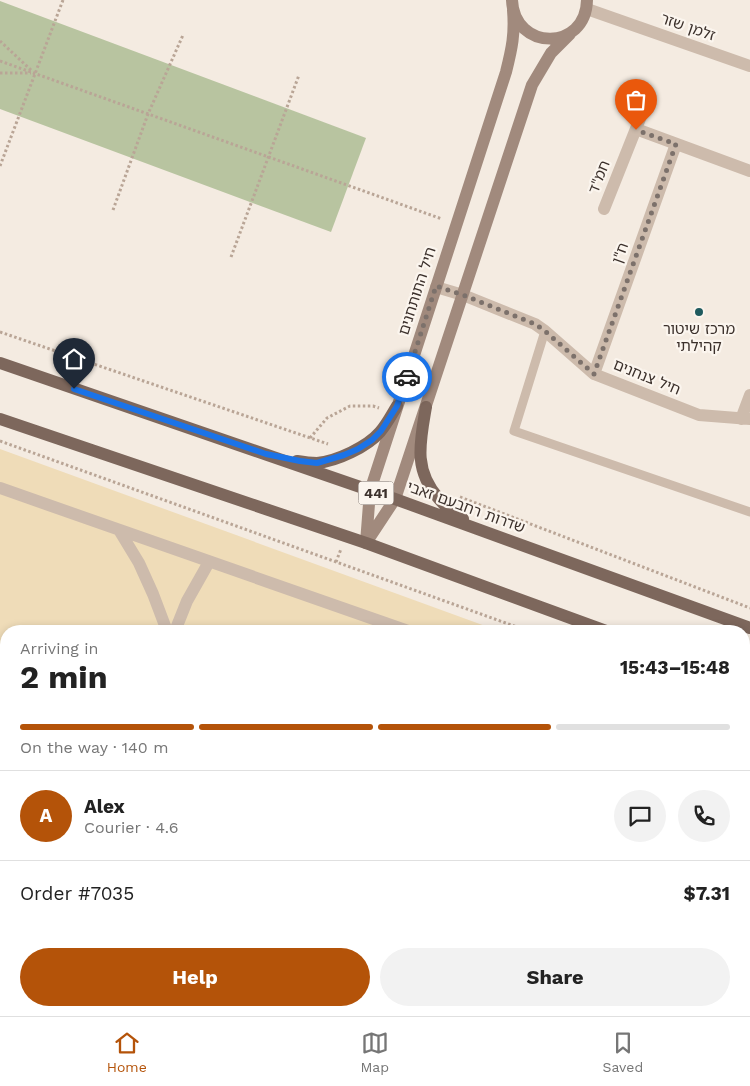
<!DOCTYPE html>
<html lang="en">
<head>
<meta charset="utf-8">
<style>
	:root { --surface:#fff; --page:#f2f2f2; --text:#222; --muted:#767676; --line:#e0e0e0; --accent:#b45309 }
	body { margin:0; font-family:"Work Sans","Noto Sans Hebrew",sans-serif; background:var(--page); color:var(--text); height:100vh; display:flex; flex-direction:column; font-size:19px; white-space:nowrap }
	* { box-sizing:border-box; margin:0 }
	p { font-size:16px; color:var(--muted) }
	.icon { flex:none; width:28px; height:28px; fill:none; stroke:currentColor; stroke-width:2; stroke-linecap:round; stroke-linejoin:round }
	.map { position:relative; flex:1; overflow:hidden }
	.side { position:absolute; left:0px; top:625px; width:750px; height:391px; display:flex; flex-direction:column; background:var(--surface); border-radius:20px 20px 0 0; box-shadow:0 2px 8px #0003 }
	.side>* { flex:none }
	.pin { position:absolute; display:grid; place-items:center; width:42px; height:42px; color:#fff; margin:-51px -21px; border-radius:50% 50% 50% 0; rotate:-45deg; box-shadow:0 0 5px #0007 }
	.pin .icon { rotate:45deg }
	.courier { position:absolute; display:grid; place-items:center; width:50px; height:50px; margin:-25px; border:4px solid #1a73e8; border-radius:50%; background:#fff; color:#222; box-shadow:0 1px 6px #0007 }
	.headline em { font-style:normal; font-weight:700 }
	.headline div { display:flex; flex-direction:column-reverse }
	.headline { display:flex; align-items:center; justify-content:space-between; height:85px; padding:0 20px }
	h1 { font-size:32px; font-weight:700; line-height:38px }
	.bar { display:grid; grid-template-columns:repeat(4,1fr); gap:8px 5px; align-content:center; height:60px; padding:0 20px }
	.bar i { height:6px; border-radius:4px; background:var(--line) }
	.bar .on { background:var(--accent) }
	.bar p { grid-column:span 4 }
	.line { display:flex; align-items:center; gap:12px; padding:0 20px; border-top:1px solid var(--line) }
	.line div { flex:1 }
	.round { display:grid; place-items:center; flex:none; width:52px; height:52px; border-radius:26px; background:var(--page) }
	.action { display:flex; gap:10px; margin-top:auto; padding:10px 20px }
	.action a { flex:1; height:58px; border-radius:30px; background:var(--accent); color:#fff; font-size:20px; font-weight:700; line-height:58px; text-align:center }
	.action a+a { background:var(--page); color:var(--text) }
	.dock { display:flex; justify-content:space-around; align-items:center; height:70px; border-top:1px solid var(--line); background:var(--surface); font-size:14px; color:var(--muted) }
	.dock a { display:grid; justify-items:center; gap:2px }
	.dock .on { color:var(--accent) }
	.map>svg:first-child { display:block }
</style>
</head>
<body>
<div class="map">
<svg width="750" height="1016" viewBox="0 0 750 1016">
	<rect width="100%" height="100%" fill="#f4ebe1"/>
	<path fill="#b8c4a0" d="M0,1l366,137 -35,94 -331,-123z"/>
	<path fill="#efdcb8" d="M0,449l499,182h-493v379h738v-289l6,2v293h-750z"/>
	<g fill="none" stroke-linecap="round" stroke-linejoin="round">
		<path stroke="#b9a596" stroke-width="3" stroke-dasharray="2.5 2.5" stroke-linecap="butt" d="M0,41l32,30
			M0,61l442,158
			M0,73h31
			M0,166l63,-166
			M113,210l35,-96 35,-79
			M231,257l68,-182
			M0,332l328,112
			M310,438l17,-20 23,-12h23l6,2
			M0,441l528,190
			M460,497l290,111
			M336,562l5,-13
			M744,709l6,2"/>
		<path stroke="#cdbbac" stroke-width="9" d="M545,331l-31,100 236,81"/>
		<path stroke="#cdbbac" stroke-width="12" d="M587,9l163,57
			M636,129l114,42
			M604,209l43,-108
			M436,287l27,8 72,29 10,7 49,43 105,41 51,4
			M594,374l82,-230
			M741,419l9,-24
			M0,488l408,143
			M119,530l20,33 14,31 14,37
			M175,631l12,-30 22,-39
			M744,753l6,2
			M290,1010l2,6"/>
		<path stroke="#a18a7d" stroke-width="12" d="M512,0c2,51 74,52 75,0
			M366,543l4,-52 136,-419c6,-24 9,-38 7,-62
			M366,543l29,-44 137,-414 19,-32 19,-19"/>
		<path stroke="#7d675c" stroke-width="12" d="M0,363l395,136 355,129
			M426,407c-6,35 -13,63 13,92 7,8 15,16 24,20
			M0,419l366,124 240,88
			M297,461c6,1 14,2 20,2 20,-2 50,-16 63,-31 7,-8 12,-18 17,-26
			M744,682l6,2"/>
	</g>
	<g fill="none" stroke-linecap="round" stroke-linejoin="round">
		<path stroke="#7c716b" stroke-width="5" stroke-dasharray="0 9" d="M407,377l29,-91 27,9 72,29 10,7 49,43 82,-230 -40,-14"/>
		<path stroke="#1a73e8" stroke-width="6" d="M74,389l192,65 34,7 17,2 27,-8 14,-6 14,-9 9,-9 16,-25 10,-29"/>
	</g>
	<circle fill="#1f5a5e" stroke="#fbf5ee" stroke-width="2" cx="699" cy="312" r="5"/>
	<g text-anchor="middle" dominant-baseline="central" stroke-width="4.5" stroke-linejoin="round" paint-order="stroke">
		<rect fill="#fbf5ee" stroke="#756b66" stroke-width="1" x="358.5" y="481.5" width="35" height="23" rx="4"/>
		<g font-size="14" font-weight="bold" fill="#3b302b">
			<text x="376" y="493">441</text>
		</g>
		<g font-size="15" fill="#3b302b" stroke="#fbf5ee">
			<text transform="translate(688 27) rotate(19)">זלמן שזר</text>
			<text transform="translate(599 177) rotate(-68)">חמ"ד</text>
			<text transform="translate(620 253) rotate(-70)">ח"ן</text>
			<text transform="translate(417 291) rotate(-72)">חיל התותחנים</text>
			<text transform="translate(647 377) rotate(22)">חיל צנחנים</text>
			<text transform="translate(466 507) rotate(20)">שדרות רחבעם זאבי</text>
		</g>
		<g font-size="15" fill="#3b302b" stroke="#fbf5ee">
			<text x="699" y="329">מרכז שיטור<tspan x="699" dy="17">קהילתי</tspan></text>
		</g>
	</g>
</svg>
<div class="pin" style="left:636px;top:130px;background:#ea580c"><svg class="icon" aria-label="bag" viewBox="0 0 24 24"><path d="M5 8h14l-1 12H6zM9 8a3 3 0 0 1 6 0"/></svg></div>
<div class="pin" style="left:74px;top:389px;background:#1f2937"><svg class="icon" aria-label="home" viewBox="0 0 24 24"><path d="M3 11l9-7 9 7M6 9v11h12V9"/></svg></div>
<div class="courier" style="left:407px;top:377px"><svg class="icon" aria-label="car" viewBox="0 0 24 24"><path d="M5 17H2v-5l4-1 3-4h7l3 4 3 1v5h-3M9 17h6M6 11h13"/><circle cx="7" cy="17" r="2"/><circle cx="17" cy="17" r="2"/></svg></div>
<section class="side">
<div class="headline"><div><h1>2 min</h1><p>Arriving in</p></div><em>15:43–15:48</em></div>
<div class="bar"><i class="on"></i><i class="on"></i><i class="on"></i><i></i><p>On the way · 140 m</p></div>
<div class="line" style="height:90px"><b class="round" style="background:var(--accent);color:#fff">A</b><div><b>Alex</b><p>Courier · 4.6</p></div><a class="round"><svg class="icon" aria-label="chat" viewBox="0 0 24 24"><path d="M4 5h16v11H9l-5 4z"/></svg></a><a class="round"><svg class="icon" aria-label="phone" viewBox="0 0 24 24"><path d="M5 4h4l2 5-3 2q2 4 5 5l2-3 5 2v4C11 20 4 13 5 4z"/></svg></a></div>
<div class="line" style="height:65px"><div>Order #7035</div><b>$7.31</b></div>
<div class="action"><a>Help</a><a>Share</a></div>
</section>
</div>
<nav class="dock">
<a class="on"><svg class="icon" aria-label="home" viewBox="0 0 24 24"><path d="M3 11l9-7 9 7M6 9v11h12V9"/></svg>Home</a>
<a><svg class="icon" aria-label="map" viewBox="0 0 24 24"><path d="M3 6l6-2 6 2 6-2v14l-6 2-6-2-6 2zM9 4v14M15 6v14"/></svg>Map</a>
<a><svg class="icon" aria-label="saved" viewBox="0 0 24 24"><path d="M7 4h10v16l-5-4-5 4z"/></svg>Saved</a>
</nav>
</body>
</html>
